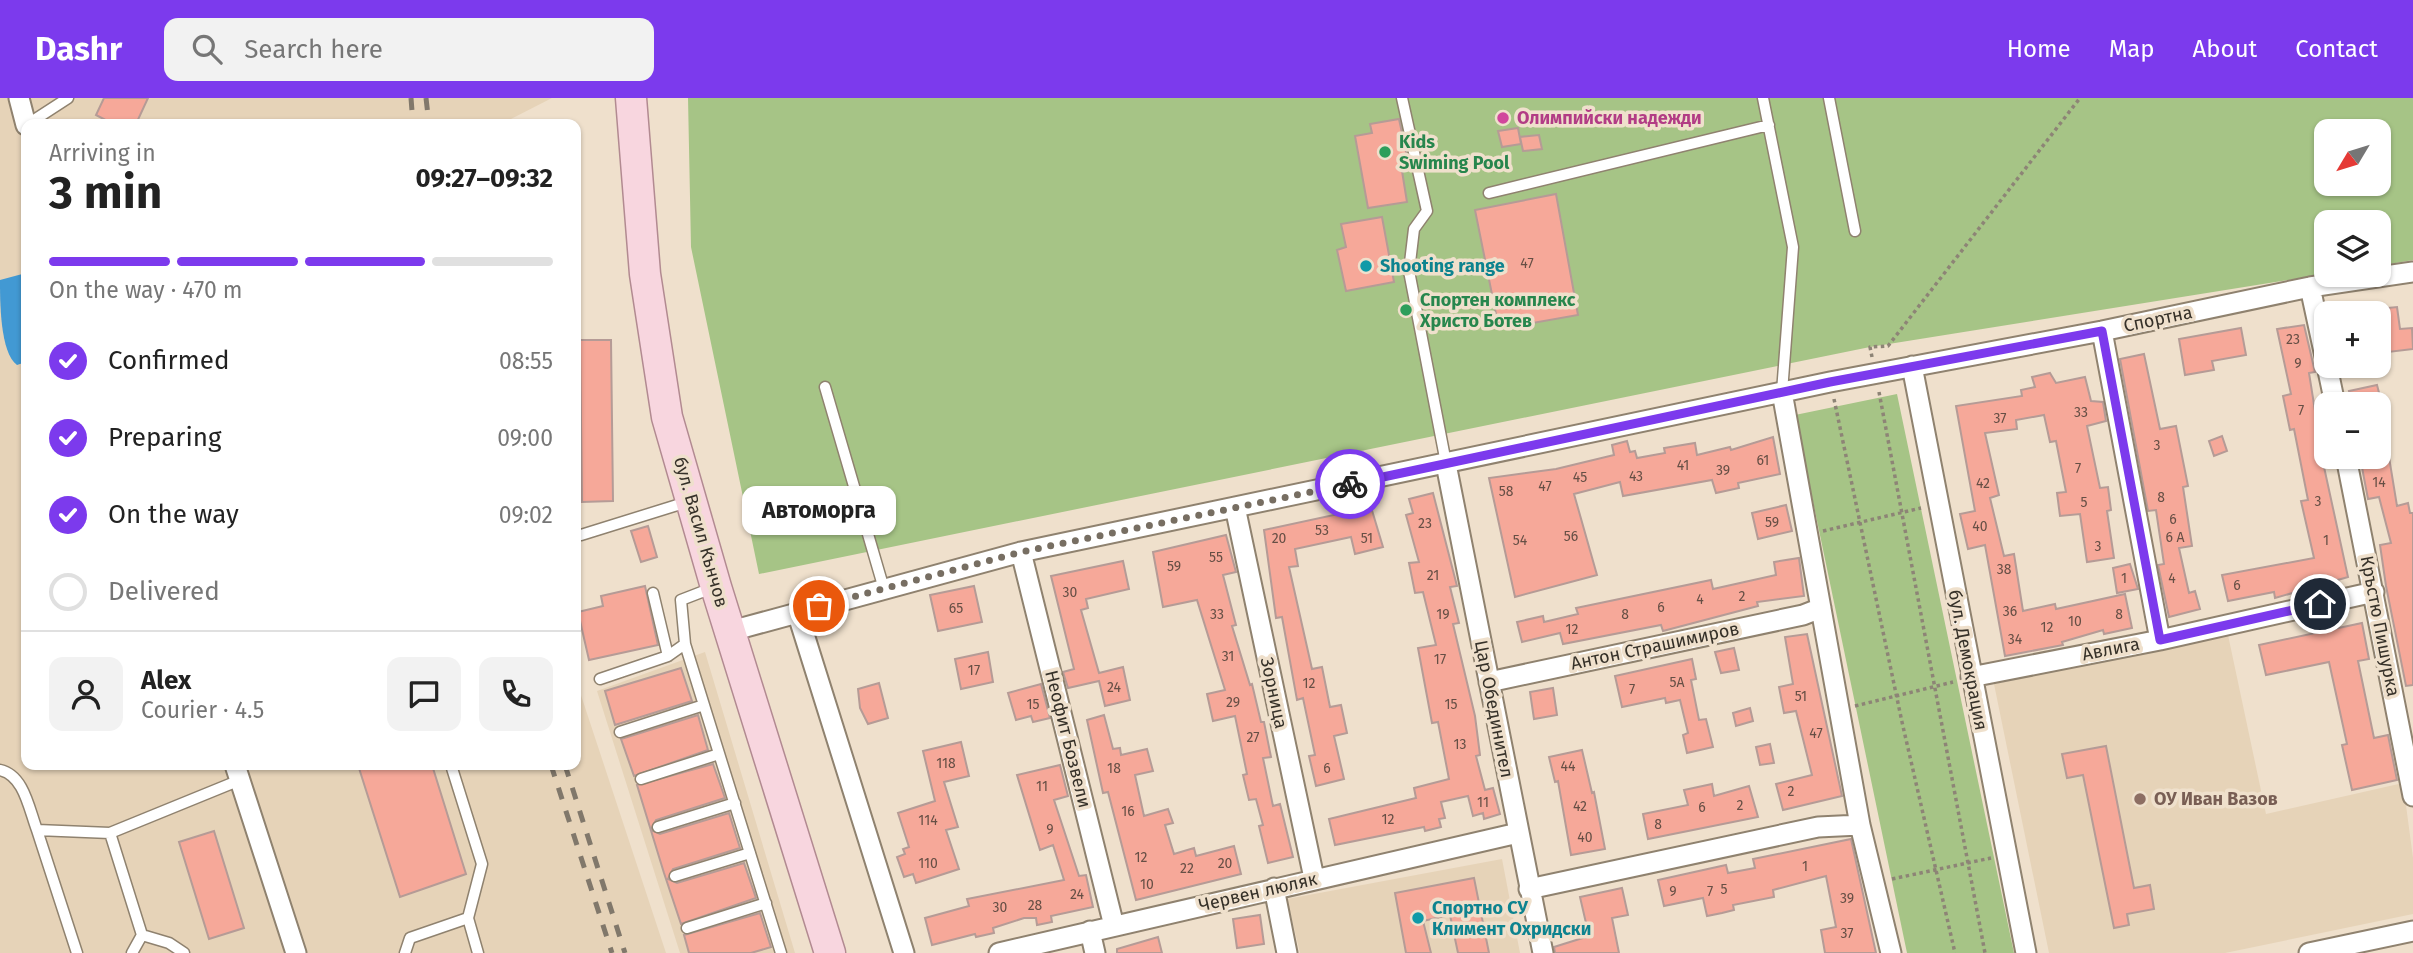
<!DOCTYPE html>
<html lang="en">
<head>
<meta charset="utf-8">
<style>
	:root { --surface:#fff; --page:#f2f2f2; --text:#222; --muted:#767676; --line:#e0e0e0; --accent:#7c3aed }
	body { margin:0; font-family:"Fira Sans",sans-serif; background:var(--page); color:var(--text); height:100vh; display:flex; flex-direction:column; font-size:26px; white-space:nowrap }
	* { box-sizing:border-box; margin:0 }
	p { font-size:23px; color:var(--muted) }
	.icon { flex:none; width:38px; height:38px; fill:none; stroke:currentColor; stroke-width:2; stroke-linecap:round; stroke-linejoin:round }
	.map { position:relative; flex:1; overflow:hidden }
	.panel { position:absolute; left:21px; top:21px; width:560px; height:651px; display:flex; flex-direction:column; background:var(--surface); border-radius:14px; box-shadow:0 2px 5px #0004 }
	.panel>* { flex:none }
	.needle { width:46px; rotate:232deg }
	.buttons { position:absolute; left:2314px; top:21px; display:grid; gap:14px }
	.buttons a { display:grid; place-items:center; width:77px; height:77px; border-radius:14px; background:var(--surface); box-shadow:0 2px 5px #0004; font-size:35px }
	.pin { position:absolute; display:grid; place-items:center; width:60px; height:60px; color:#fff; margin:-30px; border:4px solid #fff; border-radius:50%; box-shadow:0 2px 7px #0007 }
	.courier { position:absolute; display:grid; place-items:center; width:70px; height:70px; margin:-35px; border:5px solid #7c3aed; border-radius:50%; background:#fff; color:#222; box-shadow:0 2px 9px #0007 }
	.bubble { position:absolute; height:49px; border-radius:14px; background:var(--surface); box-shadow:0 2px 5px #0004; font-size:23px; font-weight:700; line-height:49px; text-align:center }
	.overview em { font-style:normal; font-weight:700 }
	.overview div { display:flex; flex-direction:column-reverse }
	.overview { display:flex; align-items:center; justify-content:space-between; height:119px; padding:0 28px }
	h1 { font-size:46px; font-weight:700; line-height:52px }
	.bar { display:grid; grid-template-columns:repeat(4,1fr); gap:10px 7px; align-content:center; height:84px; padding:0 28px }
	.bar i { height:9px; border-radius:5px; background:var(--line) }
	.bar .selected { background:var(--accent) }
	.bar p { grid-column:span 4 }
	.line { display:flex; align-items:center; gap:18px; padding:0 28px; border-top:2px solid var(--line) }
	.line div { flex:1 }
	.round { display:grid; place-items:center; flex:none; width:74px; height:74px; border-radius:14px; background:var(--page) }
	ol { padding:0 28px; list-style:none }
	li { display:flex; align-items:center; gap:21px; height:77px }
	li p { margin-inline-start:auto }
	li .icon { padding:7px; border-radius:50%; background:var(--accent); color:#fff; stroke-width:4 }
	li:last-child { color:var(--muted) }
	li i { width:38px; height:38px; border:4px solid var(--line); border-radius:50% }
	header { display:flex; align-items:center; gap:42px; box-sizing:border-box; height:98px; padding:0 35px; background:var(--accent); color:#fff }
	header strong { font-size:33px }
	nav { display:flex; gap:38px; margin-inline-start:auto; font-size:24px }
	.search { width:490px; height:63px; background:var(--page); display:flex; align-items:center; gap:18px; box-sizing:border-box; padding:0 24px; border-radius:14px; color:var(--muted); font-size:26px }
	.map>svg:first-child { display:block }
</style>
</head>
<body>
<header>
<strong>Dashr</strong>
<div class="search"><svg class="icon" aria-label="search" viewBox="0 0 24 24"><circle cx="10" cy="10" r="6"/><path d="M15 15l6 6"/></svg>Search here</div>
<nav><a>Home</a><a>Map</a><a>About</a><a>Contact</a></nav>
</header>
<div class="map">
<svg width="2413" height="855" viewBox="0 0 2413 855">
	<rect width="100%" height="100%" fill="#efe0cc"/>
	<path fill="#e6d3b8" d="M0,0h552l-51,26h-475v641h550v-85l90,273h-666z
		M2228,537l38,179 137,-31 10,75v56l-188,39h-176l-55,-269z
		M705,554l90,301h-115l-83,-262z
		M1502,761l18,94h-220l-13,-54z"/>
	<path fill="#a6c486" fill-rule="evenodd" d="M688,0h1725v162l-35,6v-44h-52v52l-456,73 -1111,227 -68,-327zM2326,33h52v53h-52z
		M1897,296l117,559h-107l-112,-538z"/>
	<path fill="#4299d3" d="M26,175v89l-9,3c-17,-12 -17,-64 -17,-85z"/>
	<path fill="#f6a899" stroke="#b59b96" stroke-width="2" d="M104,0h44l-12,26h-23l-17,-9z
		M1399,21l11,51 -8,1 5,31 -39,6 -13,-72 17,-3 -2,-9z
		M1518,30l3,16 -19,3 -4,-16z
		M1539,37l3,14 -19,2 -3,-14z
		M1556,96l22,121 -79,14 -24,-119z
		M1382,119l12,65 -48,9 -9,-41 9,-3 -5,-23z
		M2397,209l3,22 12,-1 1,21 -33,4 -2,-44z
		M2304,227l11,47 -6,1 15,94 24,110 -73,21 -1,-6 -46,9 -6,-26 92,-17 -13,-57 7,-1 -14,-71 -4,1 -7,-34 8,-2 -14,-65z
		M2241,230l5,27 -34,6 2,9 -29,5 -6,-36z
		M580,242h31l2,161 -31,1z
		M2144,256l16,75 16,-3 12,60 -5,1 9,59 -13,2 10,45 6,-2 5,18 -31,8 -11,-52 6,-1 -8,-54 -8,1 -28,-152z
		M2050,275l6,10 29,-6 6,24 12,1 3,19 -19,5 13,62 8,-1 3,23 -4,1 7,47 -27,4 -7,-48 -20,2 -3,-23 9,-1 -10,-51 -6,1 -6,-27 -28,5 1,9 -32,4 14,62 -9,3 14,58 10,-2 9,57 32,-7 1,5 69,-15 7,34 -28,6 -1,-4 -41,12 1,3 -58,11 -20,-111 -17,4 -8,-35 15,-3 -19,-105 66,-10 -1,-6 14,-3 -3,-10z
		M2377,287l5,19h-29l-4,-13z
		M2222,338l5,15 -13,5 -5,-15z
		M1773,339l7,37 -42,9 1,5 -23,5 -4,-13 -89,16 -3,-14 -46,12 23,81 -82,22 -26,-119 67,-9 58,-14 -2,-10 15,-4 3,11 5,-1 2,7 28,-5 -1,-5 31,-5 2,12 33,-8 1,3z
		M2360,359h29l8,49 11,-3 2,10h3v172l-7,1 -20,-100 -6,-41 11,-2 -12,-46 -11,2z
		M1433,395l24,93 -7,1 9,36 -6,1 22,92 5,39 -4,1 9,34 8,-2 7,26 -16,5 -1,-6 -10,3 -5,-20 -27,6 4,16 -6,1 2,8 -16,4 -1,-4 -89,18 -6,-26 87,-21 -2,-10 35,-9 -11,-57 -6,1 -14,-75 18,-3 -13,-53 -8,1 -6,-30 10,-1 -13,-47 7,-2 -4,-14z
		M1786,407l6,26 -34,8 -6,-26z
		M1371,409l12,40 -28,7 -4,-17 -56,12 3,17 -9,1 23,102 10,-2 8,40 11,-2 6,28 -13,3 10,43 -28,7 -7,-30 6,-1 -12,-57 -6,2 -15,-83 -6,1 -12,-88z
		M648,428l9,31 -16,5 -10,-31z
		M1226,437l10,37 -13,3 13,50 -4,1 18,59 2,-1 9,38h3l7,35 -8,1 10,48 7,-2 13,53 -25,6 -9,-37 4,-1 -7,-26 -7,1 -6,-25 4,-1 -12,-58 -22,5 -6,-27 18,-4 -28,-90 -34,7 -10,-55z
		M1799,460l5,38 -47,6 1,4 -95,25 -2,-6 -98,19 -3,-11 -38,9 -5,-20 26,-6 1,6 34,-8 -2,-6 135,-28 2,9 63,-14 -2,-13z
		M1123,463l6,28 -43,10 2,9 -7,2 18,63 24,-6 7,33 -25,6 -6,-25 -31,7 -5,-16 11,-3 -23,-93z
		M2130,466l8,25 -21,4 -4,-25z
		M645,488l13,59 -69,15 -11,-48 25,-6 -2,-10z
		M974,488l8,36 -44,9 -8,-36z
		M2362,525l7,36 -11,2 16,77 14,-3 9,45 -45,10 -10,-45 5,-1 -18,-82 -63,13 -7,-30z
		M1807,536l35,162 -59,14 -7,-26 36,-9 -16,-64 -12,2 -5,-26 14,-3 -8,-47z
		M1734,550l5,22 -18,3 -6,-21z
		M988,554l5,30 -32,7 -6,-30z
		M1692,561l4,20 -5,1 8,40 7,-1 7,28 -26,6 -4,-18 5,-2 -8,-33 -14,3 -1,-5 -43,9 -7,-31z
		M681,570l11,33 -77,24 -10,-34z
		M879,585l9,35 -20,6 -8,-16 -2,-19z
		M1041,586l9,34 -17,4 -2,-6 -15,4 -8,-27z
		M1553,590l4,27 -23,4 -4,-27z
		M1750,610l3,13 -17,5 -3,-13z
		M698,617l10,35 -74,26 -13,-37z
		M1104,617l9,34 7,-1 1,7 26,-6 6,22 -18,4 9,41 24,-7 5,14 -8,2 9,29 20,-6 2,8 38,-10 7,28 -105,26 -28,-108 -5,1 -16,-73z
		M961,644l8,34 -25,6 14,45 -12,3 13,39 -43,14 -3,-9 -9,3 -7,-20 8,-3 -2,-5 6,-2 -11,-34 37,-12 -12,-50z
		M1770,646l4,19 -14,2 -4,-18z
		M2106,648l28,142 16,-3 4,24 -27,5 2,11 -15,3 -31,-153 -16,3 -5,-24z
		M1582,652l10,43 2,-1 11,57 -34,6 -13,-74 -3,1 -6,-25z
		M713,666l12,34 -69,22 -5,10 9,4 69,-21 11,35 -67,21 -5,10 9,4 67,-20 12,35 -75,26 -17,-51 -27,-88z
		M358,667h74l34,109 -66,23z
		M1060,667l8,31 -14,4 25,76 7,-1 7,32 -42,9 1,6 -15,3 -1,-7h-12l-31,10 1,5 -18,4 -1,-3 -43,11 -7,-27 44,-12 -2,-7 97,-19 -11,-35 -13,5 -23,-75z
		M1712,686l2,12 35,-10 9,31 -110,22 -5,-25 45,-9 -4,-15z
		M214,733l30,97 -35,11 -30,-97z
		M1851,741l25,114h-51l-4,-23 15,-3 -10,-51 -53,14 1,7 -41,8 1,5 -12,3 -15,3 -4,-18 -39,8 -6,-26 68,-15 2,8 27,-5 -2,-9z
		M1474,780l15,75h-31l-8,-38 -27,6 8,32h-25l-11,-60z
		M1622,790l6,27 -16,3 7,35h-64l-1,-6 35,-11 -9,-39z
		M760,815l11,34 -20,6h-62l-5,-18z
		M1260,817l4,29 -27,4 -4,-29z
		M1158,839l4,16h-45v-4z"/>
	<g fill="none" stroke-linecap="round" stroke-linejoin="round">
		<defs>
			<path id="lane" d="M1402,0l25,113 -13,18 -5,42 37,192
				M1763,0l30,149 -11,145
				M1829,0l26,133
				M28,26l40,-26
				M1489,95l280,-68
				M825,289l59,202
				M581,437l106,-33
				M712,490l-31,12 4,44 96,309
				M653,495l15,63
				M600,581l68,-23 17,-12
				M620,634l84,-27
				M451,667l31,99 -14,54
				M0,672c24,5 29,39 37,60
				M641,681l78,-25
				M658,729l77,-24
				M110,735l32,102 -10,18
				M675,778l75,-23
				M687,830l79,-25
				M142,837l27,8 15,10
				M77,855l-40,-123 73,3 130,-53
				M405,855l5,-15 58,-20 10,35"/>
			<path id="street" d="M19,0l7,27
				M2310,189l16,74
				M2102,233l58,309
				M1912,268l114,587
				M2327,268l8,38
				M1782,294l78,433 31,128
				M2346,359l67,339
				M1446,366l97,489
				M1235,409l79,371
				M1021,454l93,374
				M797,514l107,341
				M731,533l290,-79 809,-170 272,-51 208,-44 103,-15
				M1971,579l189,-37 214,-48
				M1489,584l314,-67 18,-7
				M235,667l61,188
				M1274,790l13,65
				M1529,791l289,-62 42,-2
				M1090,833l5,22
				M999,855l519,-120
				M2309,855l104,-22"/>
			<path id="primary" d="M631,0l14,176 22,143 49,170 114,366"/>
		</defs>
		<use href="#lane" stroke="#8f826f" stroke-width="13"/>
		<use href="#street" stroke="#8f826f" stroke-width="23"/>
		<use href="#primary" stroke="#b28a91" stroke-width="33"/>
		<path stroke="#8d8476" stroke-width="3.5" stroke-dasharray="3.5 3.5" stroke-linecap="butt" d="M1872,259l-2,-10 18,-1 192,-248
			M1879,294l106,561
			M1834,301l68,323 53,231
			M1823,433l98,-23
			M1855,608l98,-24
			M1892,781l99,-21"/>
		<use href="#lane" stroke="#fff" stroke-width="10"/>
		<use href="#street" stroke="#fff" stroke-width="19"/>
		<use href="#primary" stroke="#f8d6df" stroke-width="30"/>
		<path stroke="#81786b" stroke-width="5" stroke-dasharray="12 12" stroke-linecap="butt" d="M411,0l2,26
			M426,0l3,26
			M551,667l61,188
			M565,667l60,188"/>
	</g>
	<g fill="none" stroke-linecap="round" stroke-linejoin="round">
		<path stroke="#776e62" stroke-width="7" stroke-dasharray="0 12.6" d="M819,508l202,-54 329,-68"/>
		<path stroke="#7c3aed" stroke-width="9" d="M1350,386l480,-102 272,-51 58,309 160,-36"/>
	</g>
	<circle fill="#d1479c" stroke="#efe0cc" stroke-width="2.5" cx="1503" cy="20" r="7"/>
	<g fill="#2e9e5b" stroke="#efe0cc" stroke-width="2.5">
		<circle cx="1385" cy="54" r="7"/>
		<circle cx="1406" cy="212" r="7"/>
	</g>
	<g fill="#0f9aa8" stroke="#efe0cc" stroke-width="2.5">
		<circle cx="1366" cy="168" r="7"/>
		<circle cx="1418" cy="820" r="7"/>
	</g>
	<circle fill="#8d6e63" stroke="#efe0cc" stroke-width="2.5" cx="2140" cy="701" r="7"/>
	<g text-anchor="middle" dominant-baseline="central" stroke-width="7" stroke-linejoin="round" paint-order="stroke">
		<g font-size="14" fill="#664f45">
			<text x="1527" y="165">47</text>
			<text x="2293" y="241">23</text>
			<text x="2298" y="265">9</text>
			<text x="2301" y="312">7</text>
			<text x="2081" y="314">33</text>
			<text x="2000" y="320">37</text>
			<text x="2157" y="347">3</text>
			<text x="1763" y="362">61</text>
			<text x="1683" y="367">41</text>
			<text x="2078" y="370">7</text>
			<text x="1723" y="372">39</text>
			<text x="1636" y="378">43</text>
			<text x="1580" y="379">45</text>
			<text x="2379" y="384">14</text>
			<text x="1983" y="385">42</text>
			<text x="1545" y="388">47</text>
			<text x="1506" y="393">58</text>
			<text x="2161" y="399">8</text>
			<text x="2318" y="403">3</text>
			<text x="2084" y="404">5</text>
			<text x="2173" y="421">6</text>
			<text x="1772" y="424">59</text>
			<text x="1425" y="425">23</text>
			<text x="1980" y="428">40</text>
			<text x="1322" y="432">53</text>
			<text x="1571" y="438">56</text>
			<text x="2175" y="439">6 A</text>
			<text x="1279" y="440">20</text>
			<text x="1367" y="440">51</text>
			<text x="1520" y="442">54</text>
			<text x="2326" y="442">1</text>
			<text x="2098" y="448">3</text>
			<text x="1216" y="459">55</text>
			<text x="1174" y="468">59</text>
			<text x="2004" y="471">38</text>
			<text x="1433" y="477">21</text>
			<text x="2124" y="480">1</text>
			<text x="2172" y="480">4</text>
			<text x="2237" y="487">6</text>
			<text x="1070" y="494">30</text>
			<text x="1742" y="498">2</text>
			<text x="1700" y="501">4</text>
			<text x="1661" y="509">6</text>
			<text x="956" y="510">65</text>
			<text x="2010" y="513">36</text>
			<text x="1217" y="516">33</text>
			<text x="1443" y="516">19</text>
			<text x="1625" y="516">8</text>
			<text x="2119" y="516">8</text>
			<text x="2075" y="523">10</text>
			<text x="2047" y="529">12</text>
			<text x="1572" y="531">12</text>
			<text x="2015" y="541">34</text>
			<text x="1228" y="558">31</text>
			<text x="1440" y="561">17</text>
			<text x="974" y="572">17</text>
			<text x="1677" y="584">5А</text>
			<text x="1309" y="585">12</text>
			<text x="1114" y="589">24</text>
			<text x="1632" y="591">7</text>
			<text x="1801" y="598">51</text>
			<text x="1233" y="604">29</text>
			<text x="1033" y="606">15</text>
			<text x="1451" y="606">15</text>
			<text x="1816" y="635">47</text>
			<text x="1253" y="639">27</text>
			<text x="1460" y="646">13</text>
			<text x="946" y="665">118</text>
			<text x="1568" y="668">44</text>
			<text x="1114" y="670">18</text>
			<text x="1327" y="670">6</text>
			<text x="1042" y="688">11</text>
			<text x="1791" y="693">2</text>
			<text x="1483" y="704">11</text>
			<text x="1740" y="707">2</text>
			<text x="1580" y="708">42</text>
			<text x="1702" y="709">6</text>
			<text x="1128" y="713">16</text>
			<text x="1388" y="721">12</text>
			<text x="928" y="722">114</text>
			<text x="1658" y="726">8</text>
			<text x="1050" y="731">9</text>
			<text x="1585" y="739">40</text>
			<text x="1141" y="759">12</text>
			<text x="928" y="765">110</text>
			<text x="1225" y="765">20</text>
			<text x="1805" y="768">1</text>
			<text x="1187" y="770">22</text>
			<text x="1147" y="786">10</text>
			<text x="1724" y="791">5</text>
			<text x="1673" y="793">9</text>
			<text x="1710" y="793">7</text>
			<text x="1077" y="796">24</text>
			<text x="1847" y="800">39</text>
			<text x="1035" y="807">28</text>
			<text x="1000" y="809">30</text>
			<text x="1847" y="835">37</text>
		</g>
		<g font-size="18" font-weight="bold" fill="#b23c85" stroke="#efe0cc" text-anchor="start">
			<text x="1517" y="20">Олимпийски надежди</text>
		</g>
		<g font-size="18" font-weight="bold" fill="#27864d" stroke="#efe0cc" text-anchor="start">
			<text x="1399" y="44">Kids<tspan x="1399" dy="21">Swiming Pool</tspan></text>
			<text x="1420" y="202">Спортен комплекс<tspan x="1420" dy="21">Христо Ботев</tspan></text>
		</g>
		<g font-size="18" font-weight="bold" fill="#0d838f" stroke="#efe0cc" text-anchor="start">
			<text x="1380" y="168">Shooting range</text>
			<text x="1432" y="810">Спортно СУ<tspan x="1432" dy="21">Климент Охридски</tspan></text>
		</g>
		<g font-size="18" fill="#363129" stroke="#efe0cc">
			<text transform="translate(2158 221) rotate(-12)">Спортна</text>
			<text transform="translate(701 434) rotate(74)">бул. Васил Кънчов</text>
			<text transform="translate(2380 528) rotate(79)">Кръстю Пишурка</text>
			<text transform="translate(1655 548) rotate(-12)">Антон Страшимиров</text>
			<text transform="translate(2111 551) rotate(-11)">Авлига</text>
			<text transform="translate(1968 562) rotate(79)">бул. Демокрация</text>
			<text transform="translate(1274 595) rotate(78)">Зорница</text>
			<text transform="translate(1494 611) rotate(79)">Цар Обединител</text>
			<text transform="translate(1068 641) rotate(76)">Неофит Бозвели</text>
			<text transform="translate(1258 794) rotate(-13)">Червен люляк</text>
		</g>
		<g font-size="18" font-weight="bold" fill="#785e54" stroke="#efe0cc" text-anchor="start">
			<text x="2154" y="701">ОУ Иван Вазов</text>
		</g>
	</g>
</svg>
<div class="buttons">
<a><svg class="needle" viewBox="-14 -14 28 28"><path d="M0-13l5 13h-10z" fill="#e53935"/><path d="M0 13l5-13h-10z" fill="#767676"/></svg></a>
<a><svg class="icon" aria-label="layers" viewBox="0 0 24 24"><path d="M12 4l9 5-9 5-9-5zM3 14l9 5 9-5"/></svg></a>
<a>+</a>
<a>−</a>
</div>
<div class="pin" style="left:819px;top:508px;background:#ea580c"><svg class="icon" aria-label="bag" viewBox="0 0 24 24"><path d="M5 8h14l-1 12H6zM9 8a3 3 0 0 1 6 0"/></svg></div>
<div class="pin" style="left:2320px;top:506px;background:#1f2937"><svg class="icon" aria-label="home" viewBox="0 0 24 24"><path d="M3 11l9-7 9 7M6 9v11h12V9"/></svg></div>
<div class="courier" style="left:1350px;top:386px"><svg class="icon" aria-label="bike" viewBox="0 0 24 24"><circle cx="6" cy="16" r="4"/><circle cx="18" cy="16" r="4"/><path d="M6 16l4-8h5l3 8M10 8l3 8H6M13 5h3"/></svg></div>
<div class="bubble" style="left:742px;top:388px;width:154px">Автоморга</div>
<section class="panel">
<div class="overview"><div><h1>3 min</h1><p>Arriving in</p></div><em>09:27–09:32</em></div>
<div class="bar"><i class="selected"></i><i class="selected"></i><i class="selected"></i><i></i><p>On the way · 470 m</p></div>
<ol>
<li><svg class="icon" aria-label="check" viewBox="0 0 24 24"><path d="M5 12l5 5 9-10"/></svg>Confirmed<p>08:55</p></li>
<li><svg class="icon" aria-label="check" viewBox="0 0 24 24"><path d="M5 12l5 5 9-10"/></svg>Preparing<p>09:00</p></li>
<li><svg class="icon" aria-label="check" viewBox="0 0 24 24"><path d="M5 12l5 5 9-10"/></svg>On the way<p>09:02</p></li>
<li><i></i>Delivered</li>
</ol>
<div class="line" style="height:126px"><a class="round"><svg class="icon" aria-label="person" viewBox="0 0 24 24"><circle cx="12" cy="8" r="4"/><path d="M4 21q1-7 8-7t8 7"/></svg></a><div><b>Alex</b><p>Courier · 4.5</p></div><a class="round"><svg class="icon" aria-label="chat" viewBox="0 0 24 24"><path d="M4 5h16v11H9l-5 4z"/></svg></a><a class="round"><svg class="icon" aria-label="phone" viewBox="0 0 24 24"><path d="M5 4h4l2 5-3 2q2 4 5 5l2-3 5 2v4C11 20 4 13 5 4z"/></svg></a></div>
</section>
</div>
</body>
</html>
